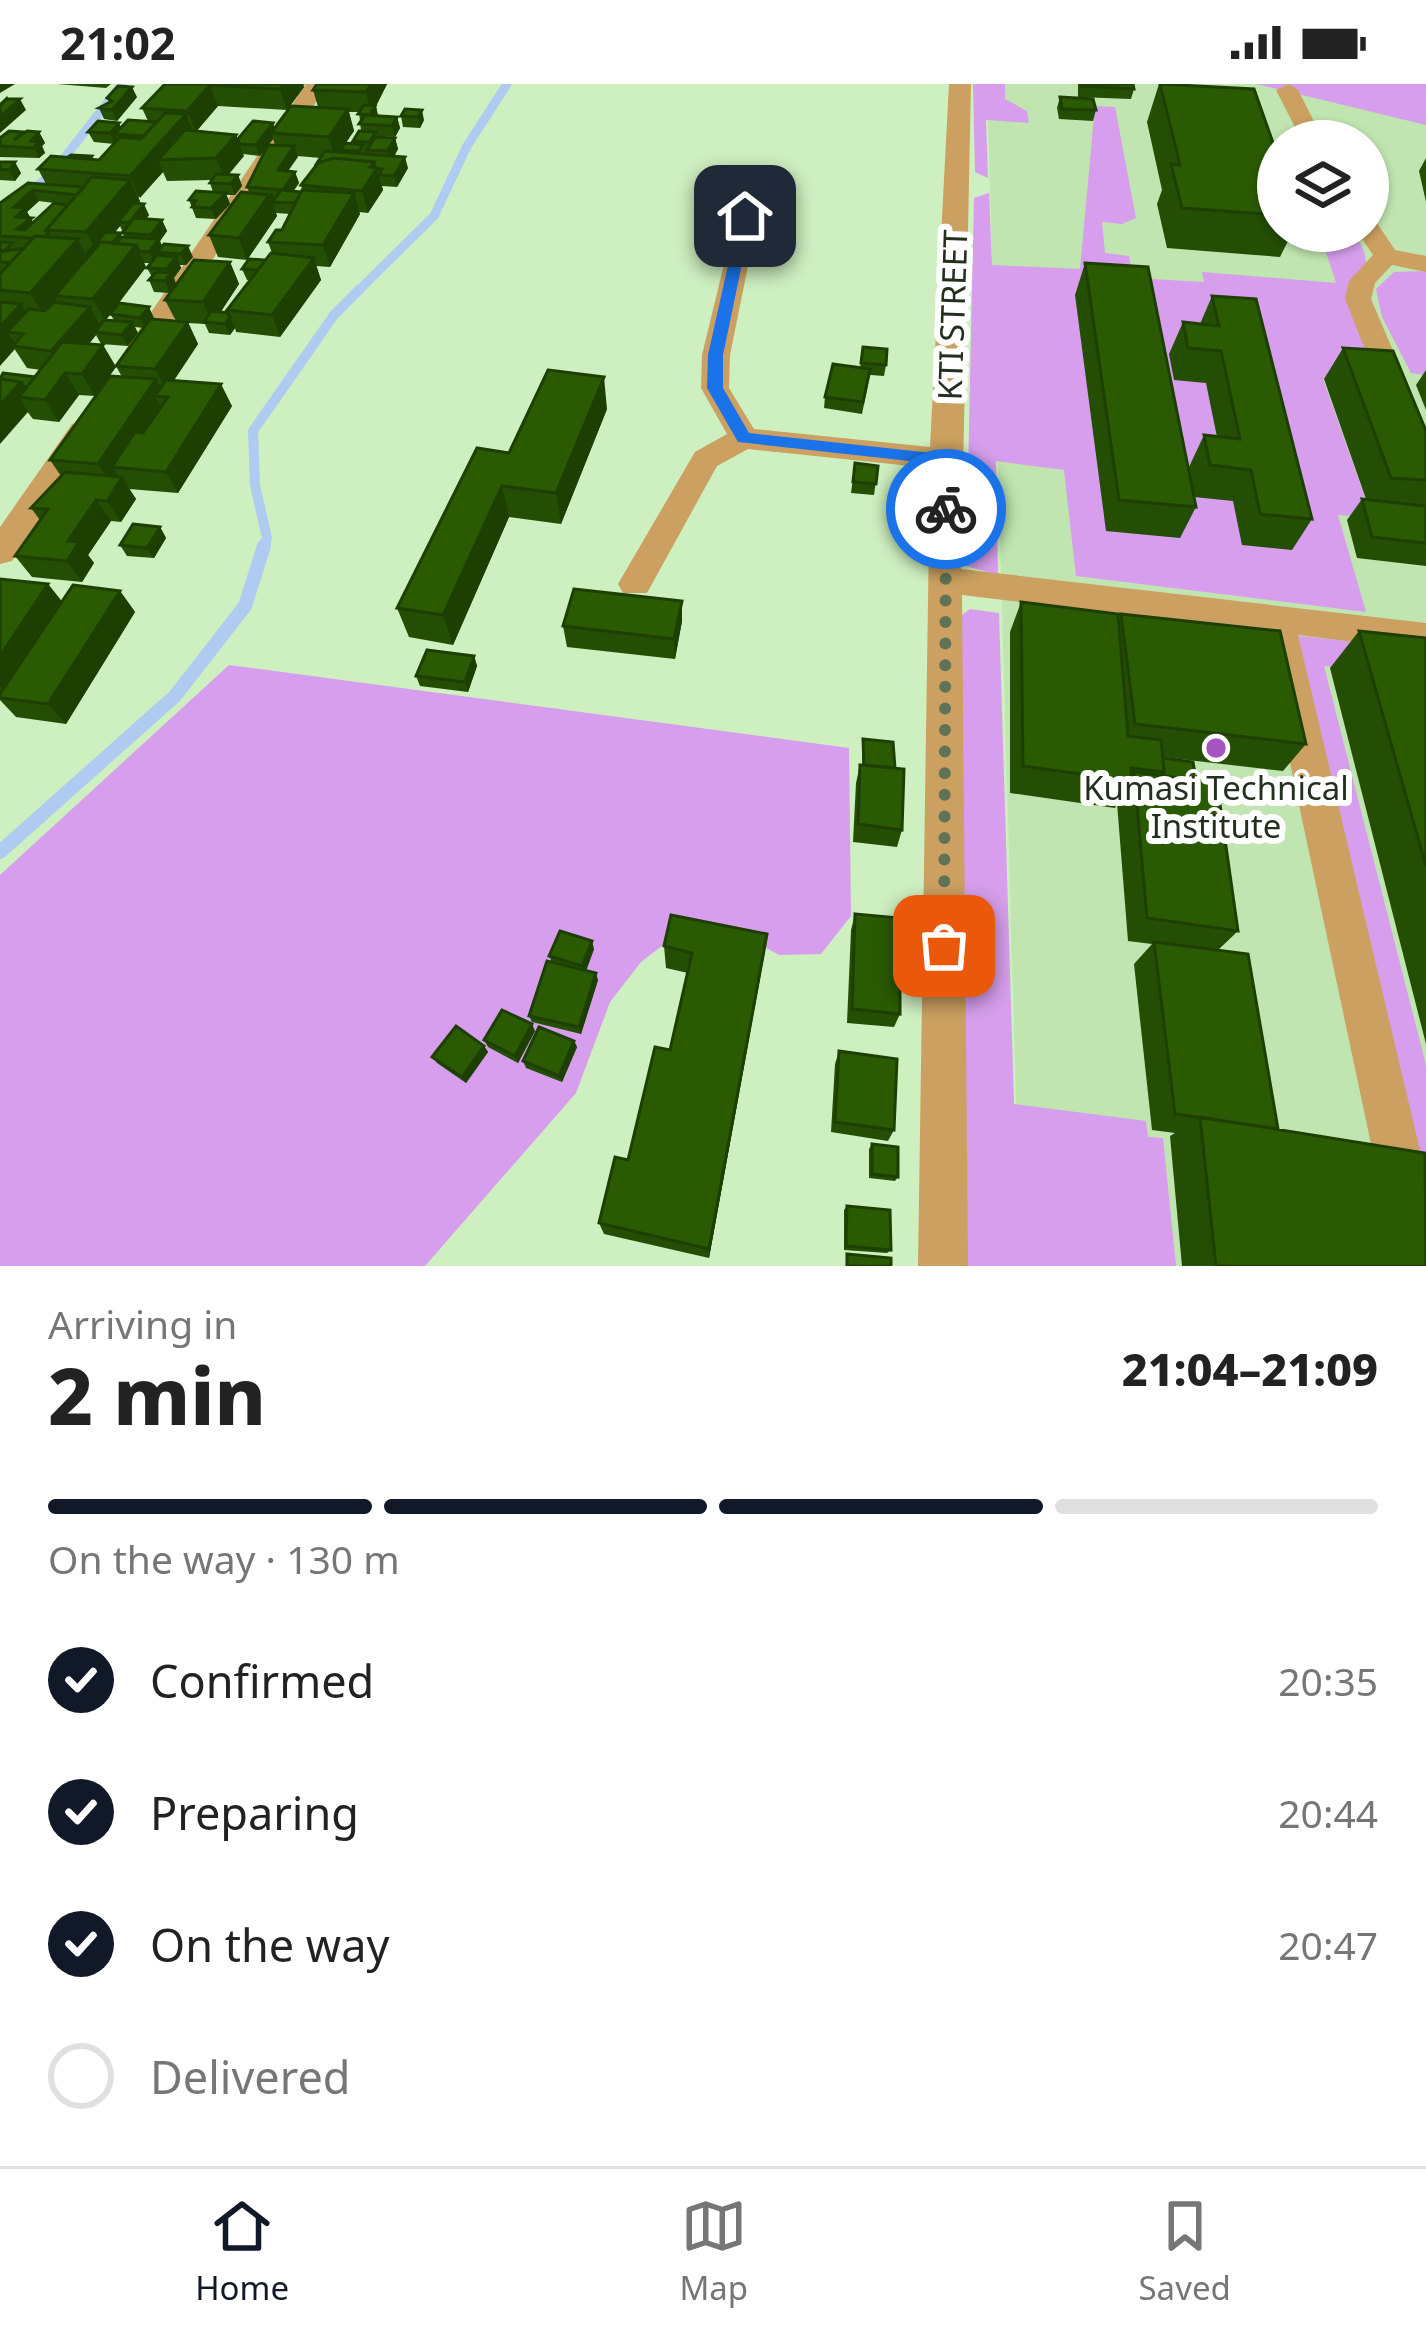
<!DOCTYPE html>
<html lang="en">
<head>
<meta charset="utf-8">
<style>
	:root { --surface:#fff; --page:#f6f6f6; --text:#222; --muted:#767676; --line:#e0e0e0; --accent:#111827 }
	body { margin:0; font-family:"Noto Sans",sans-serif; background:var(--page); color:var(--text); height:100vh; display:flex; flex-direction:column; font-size:45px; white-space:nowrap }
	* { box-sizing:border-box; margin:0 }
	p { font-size:39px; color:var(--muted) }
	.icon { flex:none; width:66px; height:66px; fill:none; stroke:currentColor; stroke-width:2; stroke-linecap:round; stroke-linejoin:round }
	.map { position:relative; height:1182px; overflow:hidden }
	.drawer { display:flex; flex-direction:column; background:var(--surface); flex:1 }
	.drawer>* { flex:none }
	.buttons { position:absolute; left:1257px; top:36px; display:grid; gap:24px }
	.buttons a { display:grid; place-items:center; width:132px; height:132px; border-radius:50%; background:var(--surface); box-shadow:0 3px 9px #0004; font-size:60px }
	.pin { position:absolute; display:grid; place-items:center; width:102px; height:102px; color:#fff; margin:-51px; border-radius:24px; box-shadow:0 6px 18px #0006 }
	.courier { position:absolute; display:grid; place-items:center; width:120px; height:120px; margin:-60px; border:9px solid #1a73e8; border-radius:50%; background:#fff; color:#222; box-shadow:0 3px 15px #0007 }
	.head em { font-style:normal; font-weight:800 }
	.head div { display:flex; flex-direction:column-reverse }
	.head { display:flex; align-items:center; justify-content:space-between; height:204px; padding:0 48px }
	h1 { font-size:78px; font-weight:800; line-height:90px }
	.bar { display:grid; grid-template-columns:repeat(4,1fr); gap:18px 12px; align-content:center; height:144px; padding:0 48px }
	.bar i { height:15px; border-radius:9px; background:var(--line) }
	.bar .selected { background:var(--accent) }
	.bar p { grid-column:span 4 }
	ol { padding:0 48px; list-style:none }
	li { display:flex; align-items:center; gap:36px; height:132px }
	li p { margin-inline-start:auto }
	li .icon { padding:12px; border-radius:50%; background:var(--accent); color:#fff; stroke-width:4 }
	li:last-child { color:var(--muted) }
	li i { width:66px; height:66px; border:6px solid var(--line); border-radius:50% }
	.status { display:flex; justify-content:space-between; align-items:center; height:84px; padding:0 60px; background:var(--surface); direction:ltr }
	.status svg { height:33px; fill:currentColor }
	.tab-bar { display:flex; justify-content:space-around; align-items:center; height:168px; border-top:3px solid var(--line); background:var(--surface); font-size:33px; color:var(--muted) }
	.tab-bar a { display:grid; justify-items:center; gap:6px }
	.tab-bar .selected { color:var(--accent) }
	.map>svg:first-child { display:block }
</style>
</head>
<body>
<div class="status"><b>21:02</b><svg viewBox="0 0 49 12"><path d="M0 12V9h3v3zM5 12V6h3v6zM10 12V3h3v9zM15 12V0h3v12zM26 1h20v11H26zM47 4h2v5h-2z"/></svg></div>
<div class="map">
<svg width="1426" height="1182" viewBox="0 0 1426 1182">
	<rect width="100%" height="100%" fill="#ceefc0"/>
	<path fill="#c0e5b0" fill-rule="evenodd" d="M987,0h439v1182h-405zM1278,57h90v90h-90z"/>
	<path fill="#d69eec" d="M973,0h32v15l22,12 2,12 -43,-3 2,58 -13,-6z
		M1257,0h169v41z
		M1095,22l20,1 21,111 -14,6 -20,-2 3,31 24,3 4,22 71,4 -2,-10 134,11 -17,-52h34c12,20 19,31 5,51l27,99 -62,-2 49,138 -34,-2 28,97 -290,-36 -12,-106 -68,-9 2,114 -32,-9 8,-368 15,-5 3,72 88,4z
		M1426,187v104l-15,-2 -29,-56 -6,-28 18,-17z
		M970,525l29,4 15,491 132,17 2,16 15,1 13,128h-217l-1,-648z
		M1299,552l127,13v27l-102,-10 102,399v181l-136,-606z
		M229,581l620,83 2,168 -30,38 -42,1 -56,-31 -51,14 -31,24 -31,40 -34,91 -151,173h-425v-391z"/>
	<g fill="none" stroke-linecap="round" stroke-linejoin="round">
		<path stroke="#afcbf1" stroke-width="9" d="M0,130l51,-39 71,-91
			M357,208l77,-76 33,-70 40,-62"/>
		<path stroke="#afcbf1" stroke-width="10" d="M263,465l4,-11 -12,-53 -2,-54 81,-116 26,-26"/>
		<path stroke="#afcbf1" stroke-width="14" d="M0,768l175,-156 70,-90 19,-60"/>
		<path fill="#cba060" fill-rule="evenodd" d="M306,0h22l-186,283h-20l-4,-6z
			M949,0h22l-10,485 465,54v28l-128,-16 128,541v90h-29l-135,-635 -300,-36 6,671h-50l12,-798 -182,-19 -31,17 -70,127h-24l-5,-9 77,-132 32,-18 -26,-46 1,-33 42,-173 20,5 -34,168 -1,33 25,41 176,18z
			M1289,0l9,6 26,51h-22l-26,-51z
			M1368,137l9,2 18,27 31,6v16l-34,-7 -17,18 -4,16 55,129v47l-15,-11 -66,-165 4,-18 24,-26 -16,-24h11z
			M83,337l15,10 -86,130 -12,3v-37l72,-103z"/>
	</g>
	<path fill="#244e03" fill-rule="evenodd" d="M57,0h54l-5,4z
		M165,0h141l-3,1 1,2 -17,23 -69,-4 -22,25 40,4 2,4 37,-11 43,-21 -5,-17 4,-6h70l-11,22 2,10 19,1 3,11 -5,9 -18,-1 1,1 17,1 3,11 -4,8 14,11 -11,19 -15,-1 1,4 -15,23 -9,-1 1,2 -30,53 -14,-1 5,14 -41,57 -44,-5 -1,-4 -5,7 -21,-2 -4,-9 -17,-1 10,21 -24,36 58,26 -54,87 -49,-4 7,10 -15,23 -10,-1 -23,34 6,8 -12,19 -50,-5 -17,-21 25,-36 -9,-12 30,-32 -11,-16 72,-83 -6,-11 27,-38 -8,-1 3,6 -10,13 -27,-2 -5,-9 -7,9 14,1 13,22 -21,29 -16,-1 -20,27 -26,-3 -33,-42h35l6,-7 -14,-2 -27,-41v-124l46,-19 -8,-15 61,-9 15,-16 -20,-2 -6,-10 60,-11 -6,-13zM349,28h10l2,19 -8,10 1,3 -9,-1 9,-12zM273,55l2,6 -28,42 2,5 -40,43 9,22 29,3 30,-44 -3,-9 2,6 14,1 -8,16 -14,12 4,11 -7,7 -23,9 5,11h3l-23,30 1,3 -8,-1 19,-28 -9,-22 -54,22 -2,-6 7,-10 -1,-3h6l7,-8 -31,-11 -2,-5 7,-10 -5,-11 -16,-1 3,-4 -11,-11 2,-3 -2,-3 25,-26 4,9 45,-1 -2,3 3,9 -24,8 7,18 20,1 14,-15 -4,-9h9l7,-9 -4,-11h-10l15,-21 17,2zM297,72l24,2 -20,27 1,5 -1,1h-8l6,-8 -4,-11 -7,-1zM39,117l15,2 -21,19 -6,-10zM120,142l3,6 1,5 -9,-5zM144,179h7l-4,5 5,9 -3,3 5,12 16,1 -5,7 11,21 -66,-7 4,6h-8l40,-53z
		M1078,0h55l1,5 -3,10 -53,-2z
		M1159,0l119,73v74h15l-13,26 -113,-9 -10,-44 5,-14 -15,-68z
		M137,13l-20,24 -13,-2 -5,-11 10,-6 -2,-4z
		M1060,13l36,13 -3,11 -34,-2 -2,-11z
		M405,25l19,11 -4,8 -17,-1 -2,-11z
		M23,48l1,2 15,-2 6,11 -3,3 3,7 -6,5 -39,-1v-19z
		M1426,74v44l-7,-31z
		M0,78l21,11 -6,8 -15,-1z
		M1085,179l104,204 15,-32 13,2 -11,-54 -32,-3 -5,-26 14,-32 17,2 12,-28 100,223 -20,31 -50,-5 -9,-44 -39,-4 2,10 -16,31 -74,-7 -31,-236z
		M863,263l23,18 -2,11 -14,-1 -8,39 -38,-6 1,-11 35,-29z
		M1343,264l83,83v135l-69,-8 -10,-38 15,-21h4l-42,-120z
		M1426,286v40l-10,-25z
		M607,325l-46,115 -52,-7 -56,128 -44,-8 -12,-29 112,-155z
		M855,379l23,3 -4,29 -23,-2z
		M160,443l6,11 -12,20 -27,-2 -7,-11z
		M0,495l48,5 14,18 58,-11 15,21 -69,112 -50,-7 -16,-17z
		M682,517v20l-7,38 -108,-12 -4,-21z
		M1021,518l98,17 2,-5 185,130 -23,27 -121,-14 34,23 42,151 -20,19 60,179 148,137h-244l-12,-130 5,-3 -23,-3 -18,-166 18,-20 -24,-3 -11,-138 -2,5 -105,-15v-161z
		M1359,547l67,7v406l-96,-376z
		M474,572l3,10 -9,26 -48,-6 -4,-10z
		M863,655l32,29 7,62 -5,17 -44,-5 3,-59 4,-18h2z
		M855,830l45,100 -6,13 -47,-4 4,-93z
		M767,850l-3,22 -55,302 -105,-24 -5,-11 29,-63 42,-110 18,-77 -22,-5 -2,-22z
		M594,865l-8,21 12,10 -17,54 -49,-12 -3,-6 23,-54 -3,-6z
		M535,947l-17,32 -30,-16 -4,-7z
		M574,957l3,6 -15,35 -36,-14 -3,-7z
		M484,962l4,6 -22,31 -29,-20 -5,-6z
		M839,967l55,79 -6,11 -57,-9 4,-68z
		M872,1060l26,33 -3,4 -26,-3v-29z
		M847,1122l44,44 -4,3 -43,-3v-40z"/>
	<path fill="#1d4002" d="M0,0h15l-15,9z
		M284,0h19l1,3 -17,23 -7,-21z
		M371,0h16l-11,22 2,10 -5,10 -7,-34z
		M210,1l8,21 -22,26 -9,-21z
		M132,3l5,10 -20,24 -5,-11z
		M7,12l6,10 7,-7 6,11 -26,23v-30z
		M348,25l6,22 -19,28 -6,-22z
		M422,26l2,10 -4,8 -2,-11z
		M186,30l8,21 -36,25 5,12 -23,26 -10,-22z
		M397,33l3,11 -5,9 -3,-11z
		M119,39l5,11h-9l3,7 -3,3 -5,-11z
		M273,39l4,10h-6l2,6 -13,17 -4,-11z
		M39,48l6,11 -3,3 3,7 -6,5 -8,-17z
		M236,51l8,21 -19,23 -9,-21z
		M395,54l3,11 -8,13 -3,-11z
		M294,62l4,11 -17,24 -3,-11z
		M405,73l3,11 -11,19 -3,-11z
		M15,78l6,11 -6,8 -6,-11z
		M374,78l9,28 -15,23 -6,-22z
		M295,88l4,11 -12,18 -4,-11z
		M238,91l4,11 -7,9 -4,-11z
		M130,96l10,21 -17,22 -5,-1 2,4 -17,21h-9l-8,-15z
		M33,106l6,11 -12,11 11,18 -21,-1 -3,-22z
		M226,109l4,11 -14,15 -5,-11z
		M272,109l3,9h-3l5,14 -30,44 -8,-22 30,-43z
		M354,109l6,21 -30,53 -7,-22z
		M144,120l5,11 -14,19 -6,-11z
		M162,136l5,11 -7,10 4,10 -7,1 3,5 -5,6 -6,-11 7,-8 -5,-9z
		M78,155l11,22 -11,3 3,7 -26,25 2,3 -13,16 -14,-22z
		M136,161l10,22 -41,54 -12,-22z
		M188,162l5,11 -7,8 -5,-11z
		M176,173l5,11 -7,10 2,6 -6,9 -5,-12 5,-6 -3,-6z
		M314,174l7,22 -41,57 -8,-22z
		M230,178l9,22 -26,40 -10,-22z
		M21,220l14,22 -12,8 -16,-2 10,14h-4l2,3 -15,17v-39z
		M90,223l12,22 -7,3 1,3 -32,38 -13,-22z
		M149,223l5,11 -8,11 -6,-11z
		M230,233l5,11 -5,7 -5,-11z
		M132,238l6,11 -10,13 -6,-11z
		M188,238l10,22 -31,47 -12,-22z
		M103,261l13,22 -21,29 -13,-22z
		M65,289l14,22 -20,27 -14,-22z
		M604,293l3,32 -46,115 -5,-31z
		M156,295l9,18 -10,-1 7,13 -38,59 -12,-1 6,9 -6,9 -14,-21z
		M21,298l11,17 -13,-2 9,15 -28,32v-39z
		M221,300l11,22 -54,87 -12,-21z
		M122,393l14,22 -15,23 -14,-21z
		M502,402l7,31 -56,128 -10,-30z
		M96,416l15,21 -23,34 6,8 -12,19 -15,-21 1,-20z
		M160,443l6,11 -12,20 -7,-10z
		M48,500l16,20 -57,90 -7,-8v-30z
		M120,507l15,21 -69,112 -18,-20z
		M682,517v20l-7,38 -1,-20z
		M474,572l3,10 -9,26 -3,-10z
		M767,850l-3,22 -55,302v-9z
		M592,857l2,8 -9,25 -3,-8z
		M596,889l2,7 -17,54 -2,-7z
		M532,940l3,7 -17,32 -3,-7z
		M574,957l3,6 -15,35 -3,-6z
		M484,962l4,6 -22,31 -4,-6z"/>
	<path fill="#2a5b03" stroke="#1d4002" stroke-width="3" d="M165,0h119l-4,5 -70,-4 -23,26 -45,-3z
		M317,0h54l-5,8 -53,-2z
		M1081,0h52l1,5 -53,-3z
		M1160,0l94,5 24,68v58l-96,-7 -11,-44 9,1z
		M118,2l14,1 -20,23 -13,-2 13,-7 -5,-3z
		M1060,13l33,2 3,11 -34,-1z
		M7,15h13l-20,18v-12z
		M364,21l11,1 -5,9 -12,-1z
		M291,22l57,3 -19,28 -58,-4z
		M405,25l17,1 -4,7 -17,-1z
		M165,29l21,1 -56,62 -92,-7 13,-13 48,4 21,-23 21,2z
		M365,31l32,2 -5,9 -33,-2z
		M128,36l29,2 -14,14 -28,-2z
		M98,37l21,2 -9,10 -22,-1z
		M253,37l20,2 -17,22 -17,-1 -1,-5z
		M185,46l51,5 -20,23 -58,2z
		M9,47l14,1 -9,8 13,-9 12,1 -8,9 8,1 -6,6 -33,-2v-8z
		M359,47l17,1 -7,10 -16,-1z
		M375,53l20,1 -8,13 -20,-1z
		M345,59l18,2 -4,6 -18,-1z
		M268,61l26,1 -16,24 17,2 -12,18 -36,-3z
		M325,67l80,6 -11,19 -15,-1 3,-6h-6l-2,-7 -41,-4 -15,5 -3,3z
		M71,71l21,1 -2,3 -22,-2z
		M333,74l41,4 -4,5 7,1 -15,23 -61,-6 17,-22z
		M0,78h15l-6,8 -9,-1z
		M216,90l22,1 -7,9 -21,-1z
		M92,93l38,3 -44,52 -40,-2z
		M28,99l56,4 -7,8 -44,-5 -19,17 11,1 -9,9 16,1 -15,11 8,1 29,-27 14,2 -22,25 2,4 -3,3 -10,-1 -2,2 -33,-2v-33z
		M281,106l20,2 -6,11 -23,-1z
		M302,106l52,3 -31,52 -55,-3 8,-12h6z
		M196,107l30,2 -15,15 -19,-1 4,-6 -7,-1z
		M241,108l28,3 -30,43 -30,-3z
		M133,119l11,1 -15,19 -11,-1z
		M134,134l28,2 -11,15 -29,-2z
		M105,148l16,1 -9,10 -12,-1 -3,5h-4z
		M35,152l43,3 -48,54 -30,-3v-16z
		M122,153l37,2 -10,13 -10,-1 -3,-6 -20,-1z
		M0,158l12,1 -8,8 -4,-1z
		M100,158l36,3 -43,54 -38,-3z
		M164,160l24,2 -7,8 -24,-2z
		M24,164l-14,15 -10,-1v-10z
		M90,166h4l-12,14h-4z
		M271,169l43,5 -42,57 -45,-5z
		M157,171l19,2 -9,12 -20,-1z
		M249,175l16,1 -7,10 -16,-1z
		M194,176l36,2 -27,40 -38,-2z
		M1085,179l63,4 48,240 -77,-7z
		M156,188l15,1 -6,8 -16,-1z
		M1212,212l44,3 56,220 -52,-5 -9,-44 -41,-5 -6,-30 36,4 -19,-88 -33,-3 -5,-26 36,4z
		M0,218l21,2 -21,23z
		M54,218l36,5 -39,44 -38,-5 10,-12 -16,-2 22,-23 16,2z
		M119,219l30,4 -9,11 -30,-4z
		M211,227l17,2 2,4 -5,7 -21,-2z
		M150,235l38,3 -33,47 -39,-3z
		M104,236l28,2 -10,13 -27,-3z
		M62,258l41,3 -21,29 -17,-1 -20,27 -26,-3z
		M863,263l24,2 -1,16 -25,-2z
		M1343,264l50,3 33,80v49l-35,-2z
		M833,280l37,5 -7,33 -38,-5z
		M548,286l56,7 -48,116 -54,-7 -59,129 -46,-7 80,-160 32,5z
		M3,289l32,4 -8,10 -4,-1 -2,-4 -21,-3z
		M110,292l46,3 -58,85 -48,-4z
		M0,295l21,3 -21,23z
		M166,296l55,4 -55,88 -54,-5 23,-35 8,1 25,-36 -13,-1z
		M855,379l23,3 -2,18 -23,-2z
		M65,388l57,5 -15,24 -11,-1 -28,41 11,1 -12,19 -52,-5 33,-47 -17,-1z
		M1362,415l64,7v37l-54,-6z
		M133,440l27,3 -13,21 -27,-3z
		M0,495l48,5 -48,72z
		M73,501l47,6 -72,113 -48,-6v-4z
		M574,505l108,12 -8,38 -111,-13z
		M1021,518l97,12 10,122 33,4 3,32 -33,-4v13l-108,-15z
		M1121,530l159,17 26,113 -171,-20z
		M1359,547l67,7v228z
		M427,566l47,6 -9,26 -49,-6z
		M863,655l30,3 2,26 -31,-3z
		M1163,674l30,4 3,18 -34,-4 2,-4z
		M860,681l44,4 -2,61 -44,-6z
		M1134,688l83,11 21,148 -91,-13z
		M855,830l45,4v96l-48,-5z
		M671,831l96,19 -58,315 -110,-26 16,-66 13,3 27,-113 15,3 22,-97 -28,-7z
		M560,847l32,10 -10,25 -33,-10z
		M1154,858l94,12 30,175 -103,-15z
		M547,877l49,12 -17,54 -50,-11z
		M502,926l30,14 -17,32 -31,-16z
		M456,942l28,20 -22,31 -30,-20z
		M539,943l35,14 -15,35 -36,-15z
		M839,967l58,8 -3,71 -59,-8z
		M1200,1033l225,36 1,113h-210z
		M872,1060l26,3v30l-26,-3z
		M847,1122l43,4 1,40 -45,-4z
		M847,1170l44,4v8h-44z"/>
	<path fill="#1a73e8" d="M745,128l7,4 -29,139v33l26,45 202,22 1,59 -15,-5v-45l-199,-22 -31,-54 1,-33 31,-139z"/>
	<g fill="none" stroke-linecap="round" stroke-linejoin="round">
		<path stroke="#607357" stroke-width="12" stroke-dasharray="0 21.6" d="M944,862l2,-437"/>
	</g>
	<circle fill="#a654c4" stroke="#fff" stroke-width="4.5" cx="1216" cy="664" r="12"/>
	<g text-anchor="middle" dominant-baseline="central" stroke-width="12" stroke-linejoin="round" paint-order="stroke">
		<g font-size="33" fill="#24301e" stroke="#fff">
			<text transform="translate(952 231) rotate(-88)">KTI STREET</text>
		</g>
		<g font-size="33" fill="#24301e" stroke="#fff">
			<text x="1216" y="703">Kumasi Technical<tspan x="1216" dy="38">Institute</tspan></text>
		</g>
	</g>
</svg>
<div class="buttons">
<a><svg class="icon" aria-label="layers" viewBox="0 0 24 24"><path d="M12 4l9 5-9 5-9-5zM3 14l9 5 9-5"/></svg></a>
</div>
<div class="pin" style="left:944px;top:862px;background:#ea580c"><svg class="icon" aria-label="bag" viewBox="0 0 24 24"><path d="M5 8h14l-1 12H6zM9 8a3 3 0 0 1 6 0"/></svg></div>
<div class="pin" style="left:745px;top:132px;background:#1f2937"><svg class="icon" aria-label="home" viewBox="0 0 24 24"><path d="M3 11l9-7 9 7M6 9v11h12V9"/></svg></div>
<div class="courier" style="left:946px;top:425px"><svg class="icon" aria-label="bike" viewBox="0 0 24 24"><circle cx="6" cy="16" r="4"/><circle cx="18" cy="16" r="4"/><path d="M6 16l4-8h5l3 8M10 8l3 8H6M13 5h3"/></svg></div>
</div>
<section class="drawer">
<div class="head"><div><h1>2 min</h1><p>Arriving in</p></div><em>21:04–21:09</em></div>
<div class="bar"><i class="selected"></i><i class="selected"></i><i class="selected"></i><i></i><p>On the way · 130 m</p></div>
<ol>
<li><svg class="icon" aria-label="check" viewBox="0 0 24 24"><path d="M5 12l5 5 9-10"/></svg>Confirmed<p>20:35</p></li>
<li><svg class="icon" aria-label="check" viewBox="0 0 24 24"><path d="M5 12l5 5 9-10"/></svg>Preparing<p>20:44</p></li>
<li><svg class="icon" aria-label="check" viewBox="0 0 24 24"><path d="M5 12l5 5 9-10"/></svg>On the way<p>20:47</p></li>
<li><i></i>Delivered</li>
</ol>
</section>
<nav class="tab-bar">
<a class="selected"><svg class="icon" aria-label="home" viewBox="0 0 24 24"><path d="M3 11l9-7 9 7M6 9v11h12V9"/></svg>Home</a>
<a><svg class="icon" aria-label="map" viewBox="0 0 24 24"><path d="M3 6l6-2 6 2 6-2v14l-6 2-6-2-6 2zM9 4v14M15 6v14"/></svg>Map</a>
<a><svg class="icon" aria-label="saved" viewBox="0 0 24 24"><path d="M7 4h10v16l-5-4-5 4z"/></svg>Saved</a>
</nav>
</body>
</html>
